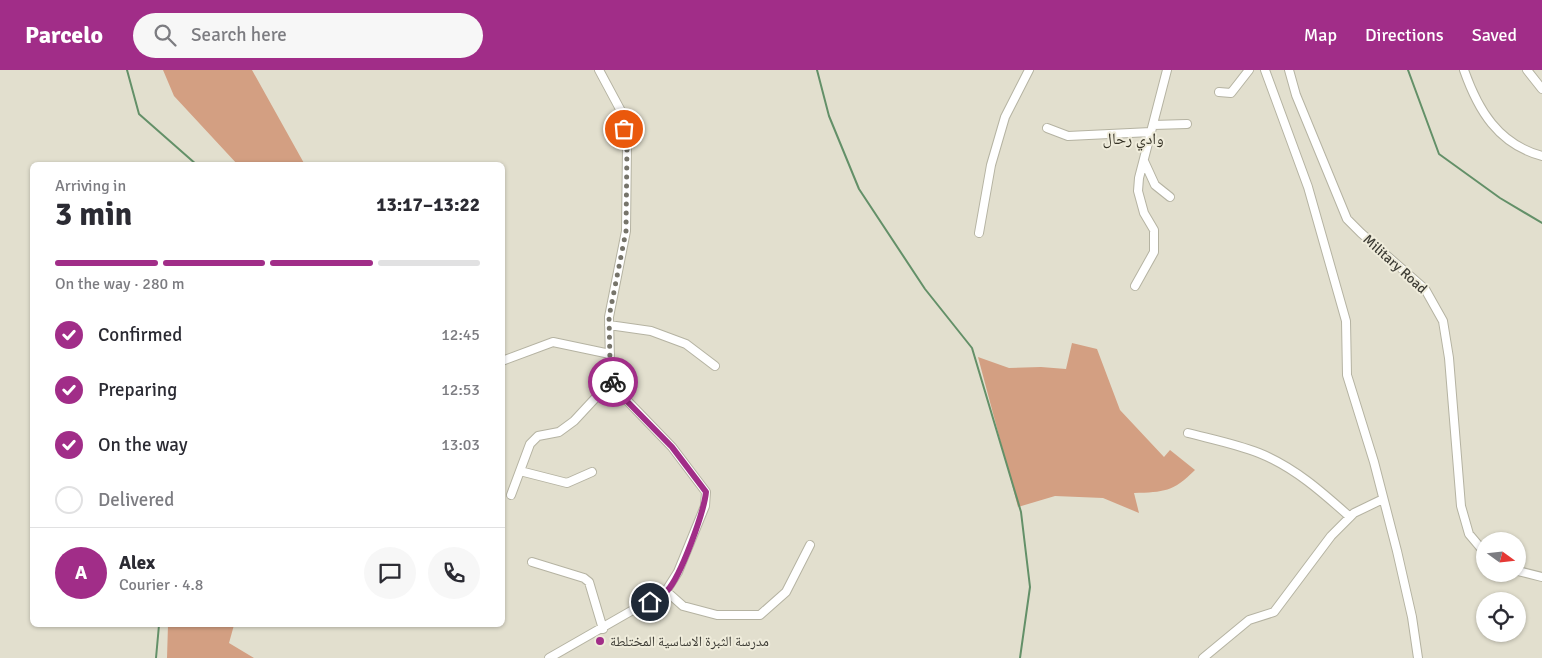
<!DOCTYPE html>
<html lang="en">
<head>
<meta charset="utf-8">
<style>
	:root { --surface:#fff; --page:#f7f7f7; --text:#2b2b33; --muted:#7c7c81; --line:#e1e1e2; --accent:#a12d88 }
	body { margin:0; font-family:Signika,"Noto Naskh Arabic",sans-serif; background:var(--page); color:var(--text); height:100vh; display:flex; flex-direction:column; font-size:19px; white-space:nowrap }
	* { box-sizing:border-box; margin:0 }
	p { font-size:16px; color:var(--muted) }
	.icon { flex:none; width:28px; height:28px; fill:none; stroke:currentColor; stroke-width:2; stroke-linecap:round; stroke-linejoin:round }
	.map { position:relative; flex:1; overflow:hidden }
	.drawer { position:absolute; left:30px; top:92px; width:475px; height:465px; display:flex; flex-direction:column; background:var(--surface); border-radius:8px; box-shadow:0 1px 4px #0004 }
	.drawer>* { flex:none }
	.needle { width:32px; rotate:105deg }
	.fabs { position:absolute; left:1476px; top:462px; display:grid; gap:10px }
	.fabs a { display:grid; place-items:center; width:50px; height:50px; border-radius:50%; background:var(--surface); box-shadow:0 1px 4px #0004; font-size:25px }
	.pin { position:absolute; display:grid; place-items:center; width:42px; height:42px; color:#fff; margin:-21px; border:2px solid #fff; border-radius:50%; box-shadow:0 1px 5px #0007 }
	.courier { position:absolute; display:grid; place-items:center; width:50px; height:50px; margin:-25px; border:4px solid #a12d88; border-radius:50%; background:#fff; color:#222; box-shadow:0 1px 6px #0007 }
	.headline em { font-style:normal; font-weight:700 }
	.headline div { display:flex; flex-direction:column-reverse }
	.headline { display:flex; align-items:center; justify-content:space-between; height:85px; padding:0 25px }
	h1 { font-size:32px; font-weight:700; line-height:38px }
	.bar { display:grid; grid-template-columns:repeat(4,1fr); gap:8px 5px; align-content:center; height:60px; padding:0 25px }
	.bar i { height:6px; border-radius:4px; background:var(--line) }
	.bar .active { background:var(--accent) }
	.bar p { grid-column:span 4 }
	.line { display:flex; align-items:center; gap:12px; padding:0 25px; border-top:1px solid var(--line) }
	.line div { flex:1 }
	.round { display:grid; place-items:center; flex:none; width:52px; height:52px; border-radius:26px; background:var(--page) }
	ol { padding:0 25px; list-style:none }
	li { display:flex; align-items:center; gap:15px; height:55px }
	li p { margin-inline-start:auto }
	li .icon { padding:5px; border-radius:50%; background:var(--accent); color:#fff; stroke-width:4 }
	li:last-child { color:var(--muted) }
	li i { width:28px; height:28px; border:2px solid var(--line); border-radius:50% }
	header { display:flex; align-items:center; gap:30px; box-sizing:border-box; height:70px; padding:0 25px; background:var(--accent); color:#fff }
	header strong { font-size:24px }
	nav { display:flex; gap:28px; margin-inline-start:auto; font-size:18px }
	.search { width:350px; height:45px; background:var(--page); display:flex; align-items:center; gap:12px; box-sizing:border-box; padding:0 18px; border-radius:28px; color:var(--muted); font-size:19px }
	.map>svg:first-child { display:block }
</style>
</head>
<body>
<header>
<strong>Parcelo</strong>
<div class="search"><svg class="icon" aria-label="search" viewBox="0 0 24 24"><circle cx="10" cy="10" r="6"/><path d="M15 15l6 6"/></svg>Search here</div>
<nav><a>Map</a><a>Directions</a><a>Saved</a></nav>
</header>
<div class="map">
<svg width="1542" height="588" viewBox="0 0 1542 588">
	<rect width="100%" height="100%" fill="#e2dfce"/>
	<path fill="#d39f82" d="M163,0h89l53,95h-67l-64,-69z
		M1072,273l25,6 23,61 44,47 6,-7 25,20c-22,22 -31,22 -61,23l5,20 -36,-15 -48,-2 -37,11 -40,-150 31,11 32,-1 25,2z
		M168,555h66l-5,18 25,15h-87z"/>
	<g fill="none" stroke-linecap="round" stroke-linejoin="round">
		<path stroke="#639068" stroke-width="2" d="M127,0l12,44 58,51
			M817,0l12,46 30,73 66,100 47,59 49,164 9,75 -10,71
			M1408,0l31,84 61,44 42,25
			M156,588l3,-33"/>
		<defs>
			<path id="minor" d="M1265,0l43,117 38,134 1,54 27,87 23,89 15,66 6,41
				M1289,0l7,25 51,124 14,14 64,56 18,32 6,37 12,148 8,28 16,19
				M1464,0c14,40 34,74 78,86
				M1527,0l15,19
				M1219,22l12,1 18,-23
				M1153,55l34,-1
				M1047,58l21,8 83,-4
				M1144,91l11,24 15,12
				M979,163l12,-68 14,-48 24,-47
				M1135,216l19,-34v-22l-10,-17 -6,-22 1,-13 28,-108
				M609,255l42,6 35,13 29,22
				M502,291l51,-19 57,12
				M1188,363c23,6 48,11 71,20 35,14 63,39 91,64
				M520,401l47,12 25,-11
				M511,425l19,-51 8,-8 21,-4 15,-11 39,-42
				M532,492l52,16 5,4 14,47
				M1518,501l24,6
				M666,521l17,15 34,9h43l26,-23 24,-47
				M549,588l117,-67 12,-19 27,-66 1,-14 -34,-45 -57,-59 -5,-27 -1,-44 17,-86 1,-85 -6,-35 -22,-41
				M1203,588l46,-38 25,-8 57,-76 23,-23 29,-14"/>
		</defs>
		<use href="#minor" stroke="#b5b3a2" stroke-width="10"/>
		<use href="#minor" stroke="#fff" stroke-width="8"/>
	</g>
	<g fill="none" stroke-linecap="round" stroke-linejoin="round">
		<path stroke="#76746a" stroke-width="5" stroke-dasharray="0 9" d="M613,312l-3,-21 -1,-44 17,-86 1,-85 -3,-17"/>
		<path stroke="#a12d88" stroke-width="6" d="M613,312l1,6 58,59 34,45c-2,20 -25,84 -39,99 -5,4 -12,8 -17,11"/>
	</g>
	<circle fill="#a12d88" stroke="#efecdb" stroke-width="2" cx="600" cy="571" r="5"/>
	<g text-anchor="middle" dominant-baseline="central" stroke-width="4" stroke-linejoin="round" paint-order="stroke">
		<g font-size="14" fill="#3c3b34" stroke="#efecdb">
			<text transform="translate(1395 194) rotate(42)">Military Road</text>
		</g>
		<g font-size="14" fill="#3c3b34" stroke="#efecdb" text-anchor="start">
			<text x="610" y="571">مدرسة الثبرة الاساسية المختلطة</text>
		</g>
		<g font-size="16" fill="#353225" stroke="#efecdb">
			<text x="1133" y="69">وادي رحال</text>
		</g>
	</g>
</svg>
<div class="fabs">
<a><svg class="needle" viewBox="-14 -14 28 28"><path d="M0-13l5 13h-10z" fill="#e53935"/><path d="M0 13l5-13h-10z" fill="#7c7c81"/></svg></a>
<a><svg class="icon" aria-label="locate" viewBox="0 0 24 24"><circle cx="12" cy="12" r="6"/><path d="M12 2v4M12 18v4M2 12h4M18 12h4"/></svg></a>
</div>
<div class="pin" style="left:624px;top:59px;background:#ea580c"><svg class="icon" aria-label="bag" viewBox="0 0 24 24"><path d="M5 8h14l-1 12H6zM9 8a3 3 0 0 1 6 0"/></svg></div>
<div class="pin" style="left:650px;top:532px;background:#1f2937"><svg class="icon" aria-label="home" viewBox="0 0 24 24"><path d="M3 11l9-7 9 7M6 9v11h12V9"/></svg></div>
<div class="courier" style="left:613px;top:312px"><svg class="icon" aria-label="bike" viewBox="0 0 24 24"><circle cx="6" cy="16" r="4"/><circle cx="18" cy="16" r="4"/><path d="M6 16l4-8h5l3 8M10 8l3 8H6M13 5h3"/></svg></div>
<section class="drawer">
<div class="headline"><div><h1>3 min</h1><p>Arriving in</p></div><em>13:17–13:22</em></div>
<div class="bar"><i class="active"></i><i class="active"></i><i class="active"></i><i></i><p>On the way · 280 m</p></div>
<ol>
<li><svg class="icon" aria-label="check" viewBox="0 0 24 24"><path d="M5 12l5 5 9-10"/></svg>Confirmed<p>12:45</p></li>
<li><svg class="icon" aria-label="check" viewBox="0 0 24 24"><path d="M5 12l5 5 9-10"/></svg>Preparing<p>12:53</p></li>
<li><svg class="icon" aria-label="check" viewBox="0 0 24 24"><path d="M5 12l5 5 9-10"/></svg>On the way<p>13:03</p></li>
<li><i></i>Delivered</li>
</ol>
<div class="line" style="height:90px"><b class="round" style="background:var(--accent);color:#fff">A</b><div><b>Alex</b><p>Courier · 4.8</p></div><a class="round"><svg class="icon" aria-label="chat" viewBox="0 0 24 24"><path d="M4 5h16v11H9l-5 4z"/></svg></a><a class="round"><svg class="icon" aria-label="phone" viewBox="0 0 24 24"><path d="M5 4h4l2 5-3 2q2 4 5 5l2-3 5 2v4C11 20 4 13 5 4z"/></svg></a></div>
</section>
</div>
</body>
</html>
